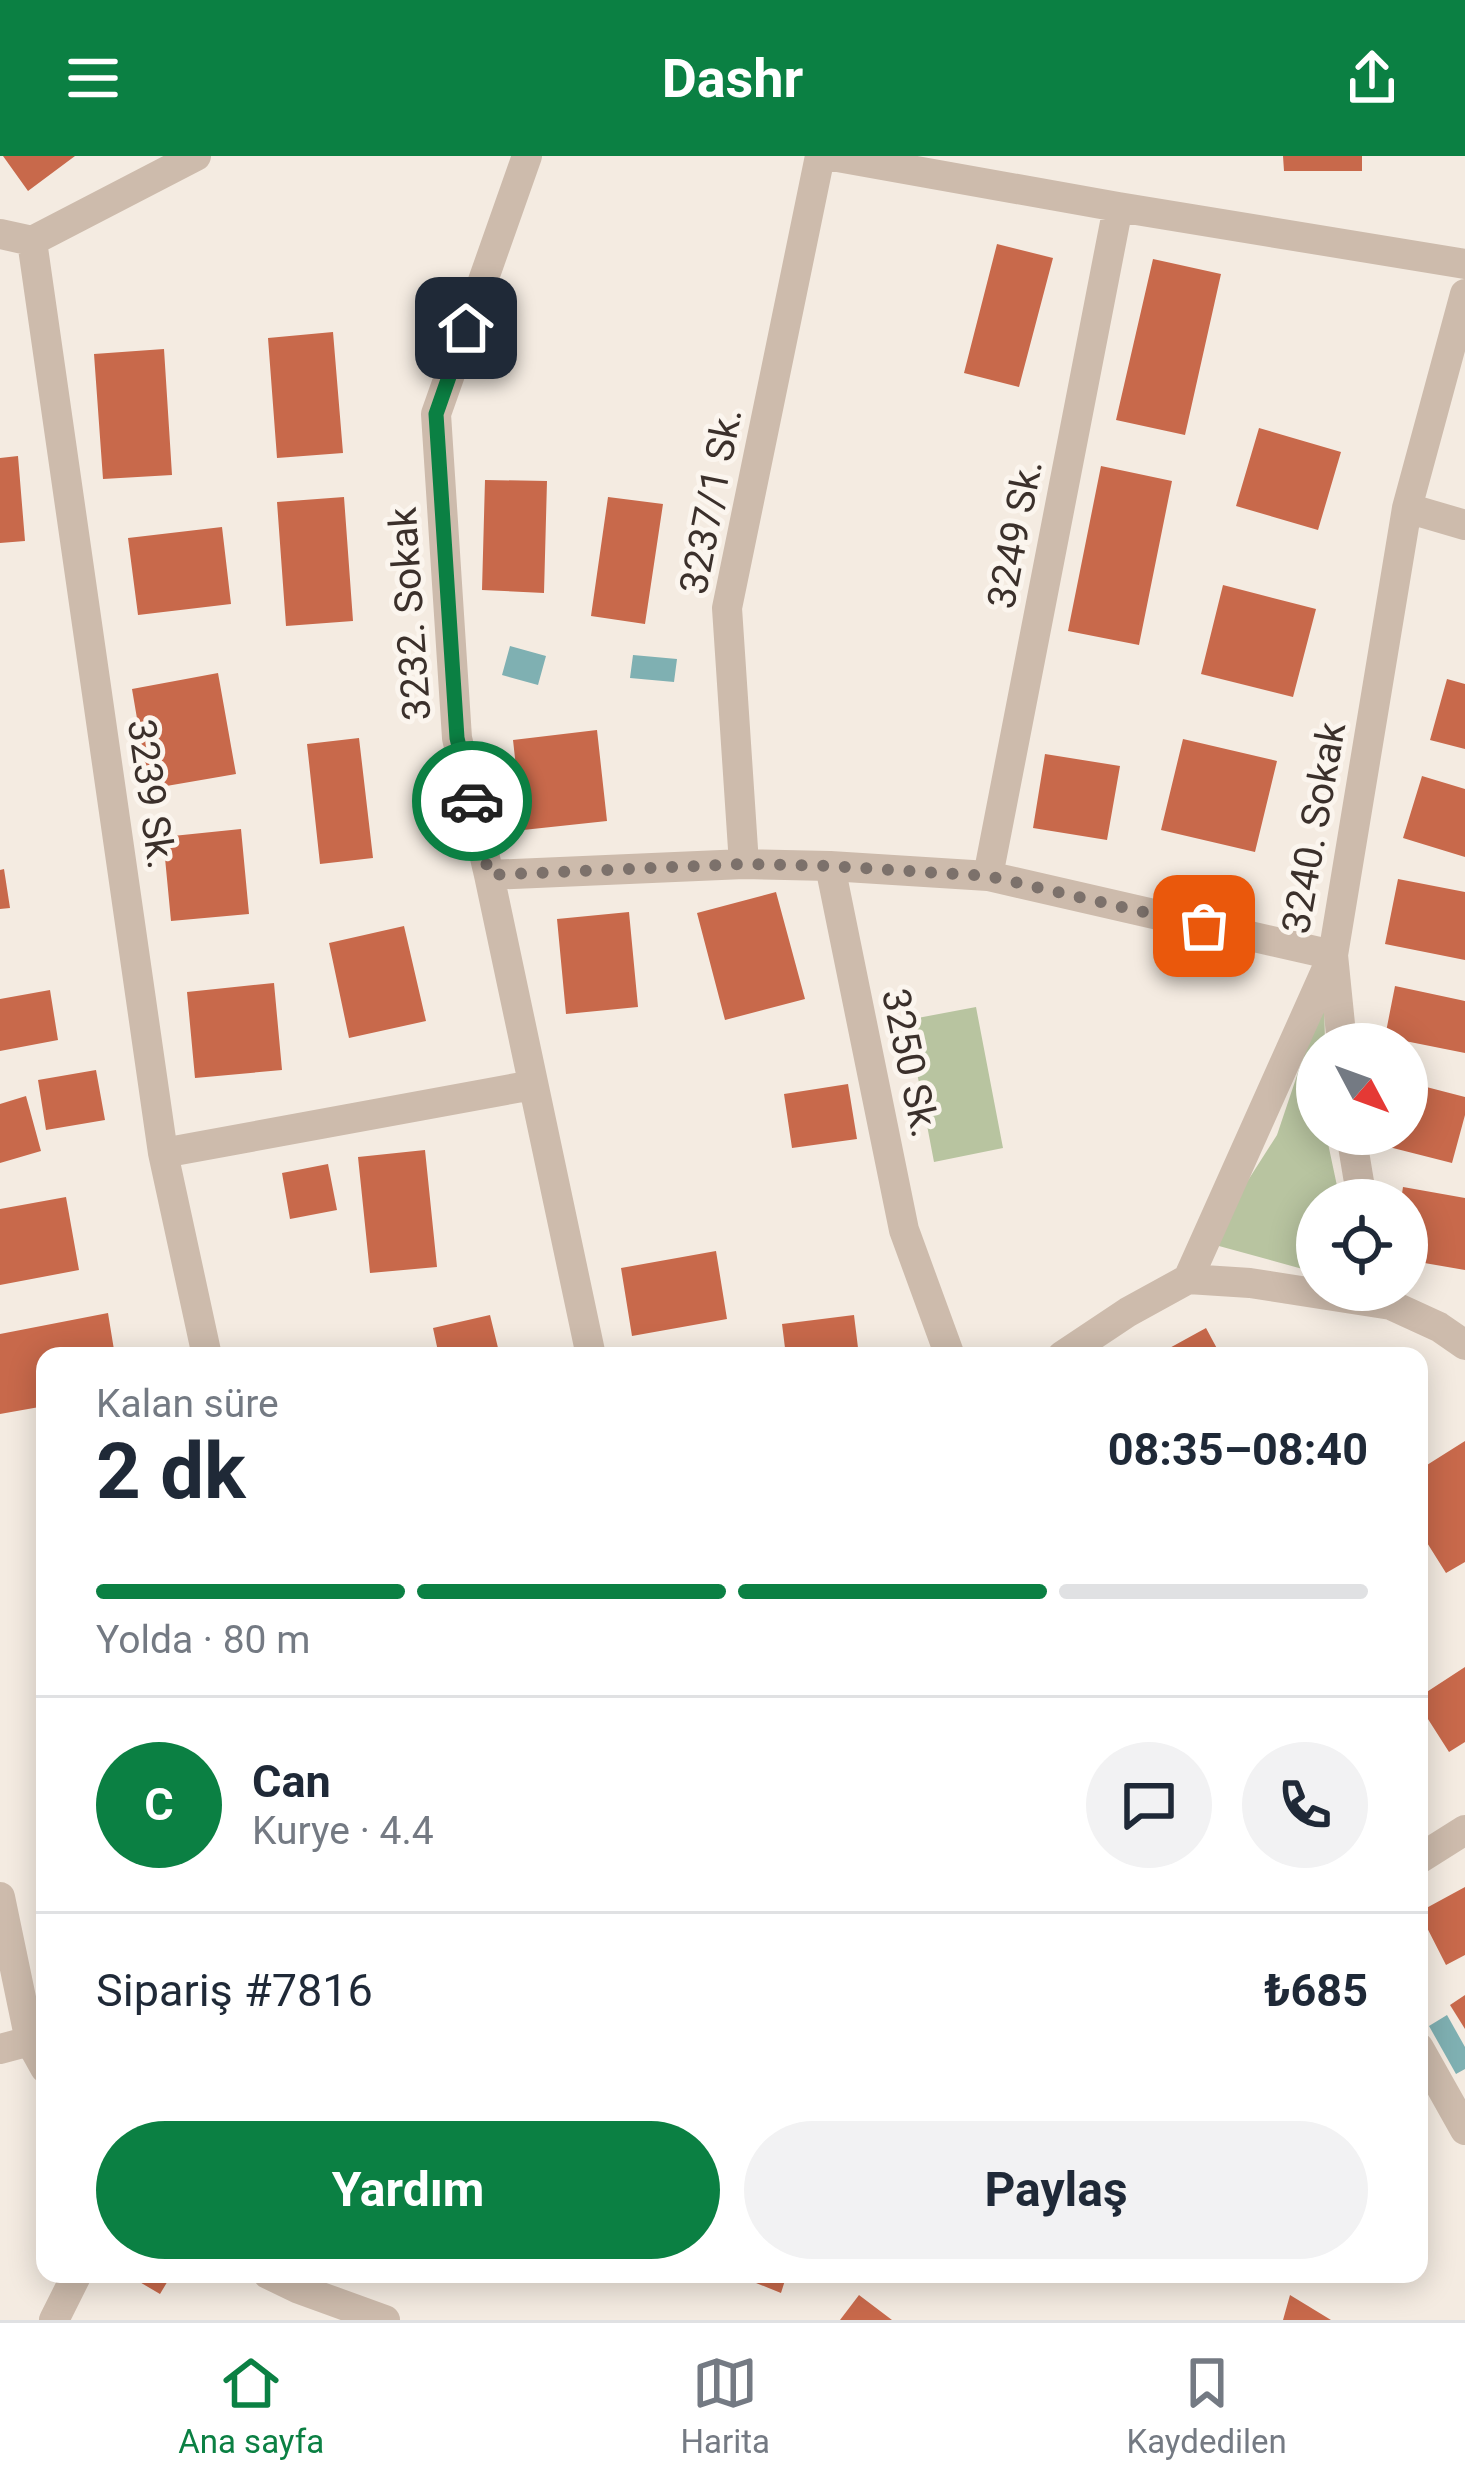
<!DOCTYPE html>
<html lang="tr">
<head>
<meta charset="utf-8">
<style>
	:root { --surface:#fff; --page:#f2f2f3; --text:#1f2937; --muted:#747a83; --line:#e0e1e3; --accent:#0b8043 }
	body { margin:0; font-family:Roboto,sans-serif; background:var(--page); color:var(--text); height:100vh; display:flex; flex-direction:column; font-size:45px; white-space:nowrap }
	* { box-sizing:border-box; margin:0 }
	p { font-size:39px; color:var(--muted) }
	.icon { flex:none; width:66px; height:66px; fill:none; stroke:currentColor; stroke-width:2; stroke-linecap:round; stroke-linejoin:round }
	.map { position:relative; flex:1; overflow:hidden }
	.side { position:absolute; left:36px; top:1191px; width:1392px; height:936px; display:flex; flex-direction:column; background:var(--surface); border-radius:24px; box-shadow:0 6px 30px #0003 }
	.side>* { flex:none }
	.needle { width:78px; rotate:131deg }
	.controls { position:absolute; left:1296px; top:867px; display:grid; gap:24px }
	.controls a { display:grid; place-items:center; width:132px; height:132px; border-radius:50%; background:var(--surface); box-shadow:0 6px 30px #0003; font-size:60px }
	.pin { position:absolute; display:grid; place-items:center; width:102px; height:102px; color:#fff; margin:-51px; border-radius:24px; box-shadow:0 6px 18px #0006 }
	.courier { position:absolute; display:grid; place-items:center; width:120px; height:120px; margin:-60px; border:9px solid #0b8043; border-radius:50%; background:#fff; color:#222; box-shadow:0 3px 15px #0007 }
	.headline em { font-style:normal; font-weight:700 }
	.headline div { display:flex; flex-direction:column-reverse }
	.headline { display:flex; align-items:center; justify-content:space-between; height:204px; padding:0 60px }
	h1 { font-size:78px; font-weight:700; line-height:90px }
	.bar { display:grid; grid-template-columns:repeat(4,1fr); gap:18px 12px; align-content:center; height:144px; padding:0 60px }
	.bar i { height:15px; border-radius:9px; background:var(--line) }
	.bar .active { background:var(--accent) }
	.bar p { grid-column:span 4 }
	.line { display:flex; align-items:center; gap:30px; padding:0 60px; border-top:3px solid var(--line) }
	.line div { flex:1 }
	.round { display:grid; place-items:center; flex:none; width:126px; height:126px; border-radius:63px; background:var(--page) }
	.action { display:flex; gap:24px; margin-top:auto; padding:24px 60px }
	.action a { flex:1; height:138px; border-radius:72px; background:var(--accent); color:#fff; font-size:48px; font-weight:700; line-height:138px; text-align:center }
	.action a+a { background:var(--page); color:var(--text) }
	header { display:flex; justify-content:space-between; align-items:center; height:156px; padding:0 60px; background:var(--accent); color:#fff; font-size:54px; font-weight:700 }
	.dock { display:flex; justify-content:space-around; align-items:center; height:168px; border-top:3px solid var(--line); background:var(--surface); font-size:33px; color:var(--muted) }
	.dock a { display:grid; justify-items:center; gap:6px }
	.dock .active { color:var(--accent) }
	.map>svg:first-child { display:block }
</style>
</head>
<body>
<header><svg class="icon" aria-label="menu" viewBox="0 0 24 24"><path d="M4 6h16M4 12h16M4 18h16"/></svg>Dashr<svg class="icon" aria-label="share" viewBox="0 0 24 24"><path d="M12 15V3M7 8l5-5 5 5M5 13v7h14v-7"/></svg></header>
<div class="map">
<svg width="1465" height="2164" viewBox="0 0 1465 2164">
	<rect width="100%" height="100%" fill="#f4ebe1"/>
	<path fill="#b8c4a0" d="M1324,839l1,49h-8v90h9l14,66h-23v73l-109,-30 69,-108z
		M976,851l27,141 -69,14 -27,-142z"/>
	<path fill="#7fb0b2" d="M510,490l36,10 -8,29 -36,-10z
		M633,499l44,4 -3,23 -44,-4z
		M1447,1859l18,32v22l-9,5 -27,-48z"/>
	<path fill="#c8694b" d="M3,0h72l-47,35z
		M1283,0h79v15h-78z
		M997,88l56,14 -34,129 -55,-14z
		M1153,103l68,15 -36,161 -69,-15z
		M333,176l10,121 -66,5 -9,-120z
		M164,193l8,126 -69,4 -9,-125z
		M1259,272l82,24 -23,78 -82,-24z
		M18,300l7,85 -25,2v-85z
		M1101,310l71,15 -33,164 -71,-14z
		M485,324l62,1 -3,112 -62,-3z
		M344,341l9,124 -67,5 -9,-124z
		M608,341l55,7 -18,120 -54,-8z
		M222,371l9,77 -93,11 -10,-77z
		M1223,429l93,24 -23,88 -92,-23z
		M218,517l18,101 -87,15 -17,-100z
		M1447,523l18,5v65l-35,-9z
		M597,574l10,91 -84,9 -10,-90z
		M359,582l14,120 -53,6 -13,-120z
		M1183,583l94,22 -22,91 -94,-22z
		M1045,598l75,12 -13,74 -74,-12z
		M1422,620l43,13v68l-62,-19z
		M241,673l8,85 -78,7 -8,-84z
		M4,713l6,39 -10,1v-39z
		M1398,723l67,13v68l-80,-16z
		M776,736l29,107 -80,21 -28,-107z
		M629,756l9,95 -72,7 -9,-95z
		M404,770l22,95 -77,17 -20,-95z
		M274,827l8,87 -87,8 -8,-86z
		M1395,830l70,15v52l-80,-16z
		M50,834l8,50 -58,11v-52z
		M96,914l9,50 -59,10 -8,-50z
		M1407,926l58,15v18l-13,48 -67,-17 3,-12h19z
		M848,928l9,55 -65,9 -8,-54z
		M26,940l15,55 -41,12v-59z
		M425,994l12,117 -67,6 -12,-116z
		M328,1008l9,46 -47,9 -8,-46z
		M1403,1031l62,11v72l-58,-10v-60h-6z
		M66,1041l13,73 -79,15v-76z
		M716,1095l11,68 -95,17 -11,-68z
		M108,1157l7,43h-70v50l-45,8v-80z
		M490,1159l10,41h-61l-6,-28z
		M854,1159l5,41h-73l-4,-32z
		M1206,1172l15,28h-66z
		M1465,1285v121l-19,11 -27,-43v-60z
		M1465,1511v75l-16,10 -30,-47v-8z
		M1465,1731v68l-19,10 -27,-53z
		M1465,1839v34l-15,-24z
		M126,2118h46l-12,20z
		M734,2118h53l-6,19z
		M859,2139l33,25h-52z
		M1290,2139l41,25h-48z"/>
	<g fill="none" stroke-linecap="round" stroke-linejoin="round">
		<path stroke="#cdbbac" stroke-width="30" d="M527,0l-91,258 21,324 32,137 102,481
			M832,0l286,51 347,57
			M0,78l32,7 164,-85
			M32,85l131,912 44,203
			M1407,352l58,17
			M744,708l-17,-256 93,-452
			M830,710l158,10 345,79 9,89
			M489,719l255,-11 86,2 74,364 46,126
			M988,720l130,-669
			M1351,978l11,66
			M163,997l370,-68
			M1188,1123l62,4 141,22 48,22 26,18
			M1062,1200l66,-44 60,-33 145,-324 74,-447 58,-214
			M1419,1703l46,-29
			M0,1741l30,144 15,27
			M1419,1892l46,82
			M0,1893l30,-8
			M268,2118l31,15 86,31
			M54,2164l23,-46"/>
	</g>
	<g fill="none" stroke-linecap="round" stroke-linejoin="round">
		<path stroke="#7c716b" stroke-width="12" stroke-dasharray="0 21.6" d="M472,645l17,74 255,-11 86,2 158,10 216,50"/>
		<path stroke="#0b8043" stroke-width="15" d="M466,172l-30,86 21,324 15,63"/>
	</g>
	<g text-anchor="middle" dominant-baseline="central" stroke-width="10" stroke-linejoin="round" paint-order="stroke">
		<g font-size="39" fill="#3b302b" stroke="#fbf5ee">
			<text transform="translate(711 345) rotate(-79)">3237/1 Sk.</text>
			<text transform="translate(1015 378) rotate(-79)">3249 Sk.</text>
			<text transform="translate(410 458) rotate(-94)">3232. Sokak</text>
			<text transform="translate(151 638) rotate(82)">3239 Sk.</text>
			<text transform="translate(1314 672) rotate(-80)">3240. Sokak</text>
			<text transform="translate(910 907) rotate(78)">3250 Sk.</text>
		</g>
	</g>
</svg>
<div class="controls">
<a><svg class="needle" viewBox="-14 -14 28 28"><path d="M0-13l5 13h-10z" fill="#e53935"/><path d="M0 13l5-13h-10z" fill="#747a83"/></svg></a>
<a><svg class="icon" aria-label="locate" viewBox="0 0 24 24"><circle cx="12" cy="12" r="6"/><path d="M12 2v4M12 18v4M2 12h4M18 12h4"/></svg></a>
</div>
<div class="pin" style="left:1204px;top:770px;background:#ea580c"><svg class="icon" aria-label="bag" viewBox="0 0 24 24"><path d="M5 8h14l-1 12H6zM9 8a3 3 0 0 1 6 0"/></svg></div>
<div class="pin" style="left:466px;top:172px;background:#1f2937"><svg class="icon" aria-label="home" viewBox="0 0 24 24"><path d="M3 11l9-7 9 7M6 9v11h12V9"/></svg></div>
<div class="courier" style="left:472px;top:645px"><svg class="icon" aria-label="car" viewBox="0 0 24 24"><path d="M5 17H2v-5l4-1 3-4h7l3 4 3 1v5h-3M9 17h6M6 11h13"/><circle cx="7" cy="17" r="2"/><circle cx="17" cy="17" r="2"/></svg></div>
<section class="side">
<div class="headline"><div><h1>2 dk</h1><p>Kalan süre</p></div><em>08:35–08:40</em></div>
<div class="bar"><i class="active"></i><i class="active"></i><i class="active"></i><i></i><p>Yolda · 80 m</p></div>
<div class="line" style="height:216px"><b class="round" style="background:var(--accent);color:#fff">C</b><div><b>Can</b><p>Kurye · 4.4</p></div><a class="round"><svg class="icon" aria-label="chat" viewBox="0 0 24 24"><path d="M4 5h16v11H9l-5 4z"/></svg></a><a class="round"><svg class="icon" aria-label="phone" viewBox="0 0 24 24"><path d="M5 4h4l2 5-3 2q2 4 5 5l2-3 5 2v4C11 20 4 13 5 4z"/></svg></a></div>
<div class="line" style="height:156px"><div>Sipariş #7816</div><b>₺685</b></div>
<div class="action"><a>Yardım</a><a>Paylaş</a></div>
</section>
</div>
<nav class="dock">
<a class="active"><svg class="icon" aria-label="home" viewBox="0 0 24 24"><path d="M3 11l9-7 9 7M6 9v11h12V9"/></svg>Ana sayfa</a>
<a><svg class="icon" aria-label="map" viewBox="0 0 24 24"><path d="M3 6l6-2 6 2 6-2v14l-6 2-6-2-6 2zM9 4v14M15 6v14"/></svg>Harita</a>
<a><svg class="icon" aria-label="saved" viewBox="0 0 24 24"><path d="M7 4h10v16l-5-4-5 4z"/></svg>Kaydedilen</a>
</nav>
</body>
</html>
